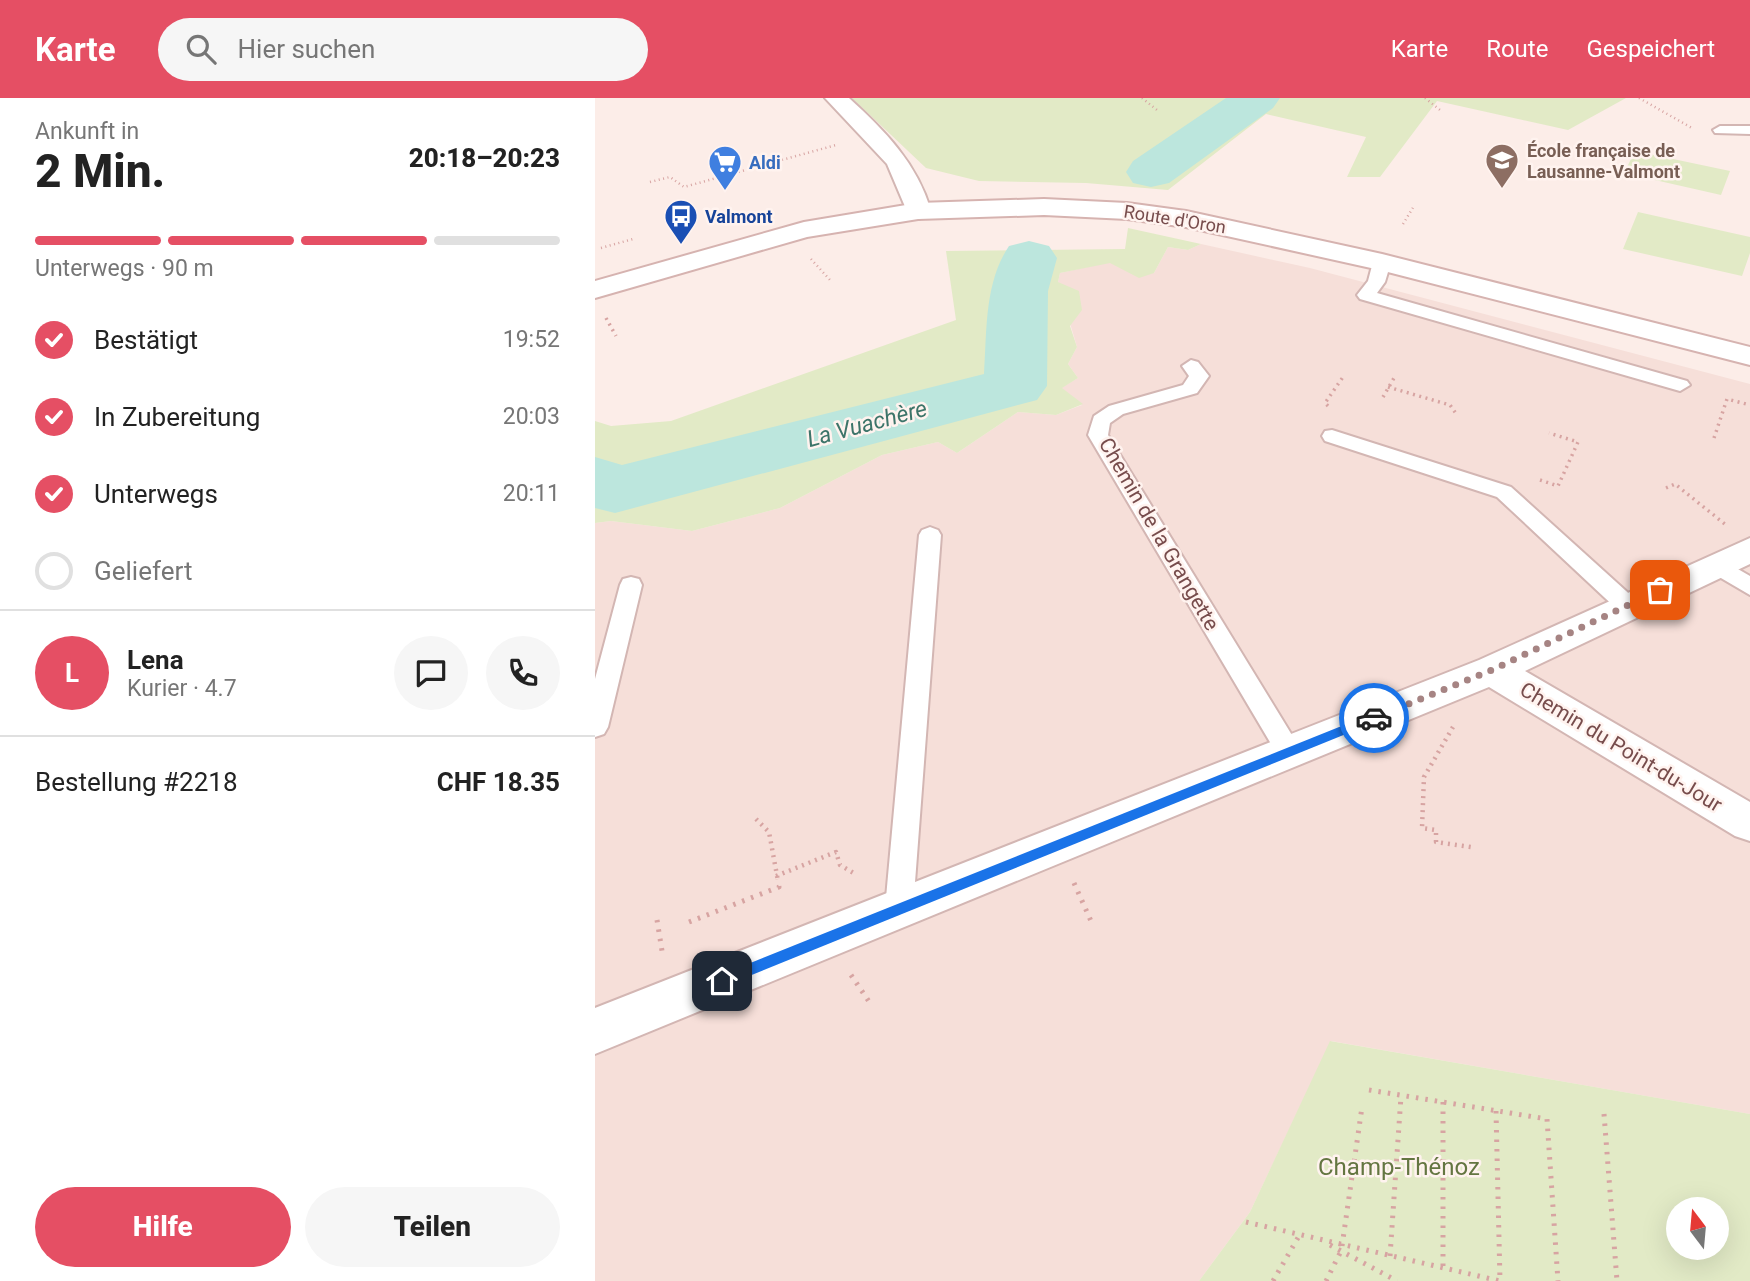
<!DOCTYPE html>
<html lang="de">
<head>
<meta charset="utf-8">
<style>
	:root { --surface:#fff; --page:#f6f6f6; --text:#222; --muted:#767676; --line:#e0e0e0; --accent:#e54f64 }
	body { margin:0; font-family:Roboto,sans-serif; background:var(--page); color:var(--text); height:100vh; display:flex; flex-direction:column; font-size:26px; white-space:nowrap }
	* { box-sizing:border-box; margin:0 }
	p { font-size:23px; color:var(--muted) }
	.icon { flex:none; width:38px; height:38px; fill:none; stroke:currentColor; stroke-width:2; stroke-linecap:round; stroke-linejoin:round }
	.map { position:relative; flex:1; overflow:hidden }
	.details { display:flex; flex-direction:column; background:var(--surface); width:595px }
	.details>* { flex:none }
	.needle { width:46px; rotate:344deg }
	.controls { position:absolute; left:1071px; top:1099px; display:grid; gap:14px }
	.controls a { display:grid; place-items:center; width:63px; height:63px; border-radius:50%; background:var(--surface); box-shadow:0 7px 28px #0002; font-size:35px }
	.pin { position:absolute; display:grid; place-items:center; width:60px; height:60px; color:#fff; margin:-30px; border-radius:14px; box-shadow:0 4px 10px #0006 }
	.courier { position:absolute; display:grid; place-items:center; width:70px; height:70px; margin:-35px; border:5px solid #1a73e8; border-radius:50%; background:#fff; color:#222; box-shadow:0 2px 9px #0007 }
	.summary em { font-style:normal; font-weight:800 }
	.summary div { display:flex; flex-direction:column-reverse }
	.summary { display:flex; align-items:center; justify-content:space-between; height:119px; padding:0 35px }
	h1 { font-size:46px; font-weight:800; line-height:52px }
	.bar { display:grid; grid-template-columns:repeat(4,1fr); gap:10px 7px; align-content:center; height:84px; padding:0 35px }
	.bar i { height:9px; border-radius:5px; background:var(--line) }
	.bar .current { background:var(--accent) }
	.bar p { grid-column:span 4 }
	.line { display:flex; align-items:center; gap:18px; padding:0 35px; border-top:2px solid var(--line) }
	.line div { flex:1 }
	.round { display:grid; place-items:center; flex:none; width:74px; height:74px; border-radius:37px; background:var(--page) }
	ol { padding:0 35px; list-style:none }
	li { display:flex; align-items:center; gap:21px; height:77px }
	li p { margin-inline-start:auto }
	li .icon { padding:7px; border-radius:50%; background:var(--accent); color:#fff; stroke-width:4 }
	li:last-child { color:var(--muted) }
	li i { width:38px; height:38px; border:4px solid var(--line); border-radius:50% }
	.action { display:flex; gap:14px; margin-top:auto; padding:14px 35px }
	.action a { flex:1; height:80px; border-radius:42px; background:var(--accent); color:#fff; font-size:28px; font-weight:800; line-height:80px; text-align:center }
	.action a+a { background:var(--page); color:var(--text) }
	header { display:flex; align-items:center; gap:42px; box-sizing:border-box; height:98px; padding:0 35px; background:var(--accent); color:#fff }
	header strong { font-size:33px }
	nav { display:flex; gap:38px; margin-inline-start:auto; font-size:24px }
	.search { width:490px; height:63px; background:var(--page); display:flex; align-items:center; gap:18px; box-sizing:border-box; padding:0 24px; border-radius:38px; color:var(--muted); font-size:26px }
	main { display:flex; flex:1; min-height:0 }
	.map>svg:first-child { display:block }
</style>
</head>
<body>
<header>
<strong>Karte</strong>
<div class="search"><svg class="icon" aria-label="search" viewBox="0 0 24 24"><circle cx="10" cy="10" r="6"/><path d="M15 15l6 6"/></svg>Hier suchen</div>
<nav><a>Karte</a><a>Route</a><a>Gespeichert</a></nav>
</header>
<main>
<section class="details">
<div class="summary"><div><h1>2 Min.</h1><p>Ankunft in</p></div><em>20:18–20:23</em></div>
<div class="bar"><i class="current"></i><i class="current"></i><i class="current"></i><i></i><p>Unterwegs · 90 m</p></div>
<ol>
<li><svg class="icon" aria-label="check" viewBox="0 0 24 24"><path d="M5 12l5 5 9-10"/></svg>Bestätigt<p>19:52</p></li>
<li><svg class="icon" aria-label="check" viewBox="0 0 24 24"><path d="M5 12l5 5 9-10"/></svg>In Zubereitung<p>20:03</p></li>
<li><svg class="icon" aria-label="check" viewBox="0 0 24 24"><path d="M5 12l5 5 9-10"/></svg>Unterwegs<p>20:11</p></li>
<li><i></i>Geliefert</li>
</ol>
<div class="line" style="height:126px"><b class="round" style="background:var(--accent);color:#fff">L</b><div><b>Lena</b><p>Kurier · 4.7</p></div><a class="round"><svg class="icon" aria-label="chat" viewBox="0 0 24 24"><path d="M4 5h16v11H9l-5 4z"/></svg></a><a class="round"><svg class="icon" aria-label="phone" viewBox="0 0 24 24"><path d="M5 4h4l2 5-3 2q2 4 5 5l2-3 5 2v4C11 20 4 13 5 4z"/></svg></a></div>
<div class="line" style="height:91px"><div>Bestellung #2218</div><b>CHF 18.35</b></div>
<div class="action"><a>Hilfe</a><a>Teilen</a></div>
</section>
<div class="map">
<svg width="1155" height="1183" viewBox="0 0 1155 1183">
	<rect width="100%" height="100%" fill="#fcede8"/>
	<path fill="#f6dfd9" d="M606,146l109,24 440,116v730l-419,-73 -81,171 -51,69h-604v-758l16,-2 81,10 88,-23 102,-53 56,-13 19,11 61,-41 38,3 26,-10 -21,-17 17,-10 -10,-14 9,-17 -19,-65 2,-9 50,-11 44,11 14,-26 20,3z"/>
	<path fill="#e2eac6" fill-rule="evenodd" d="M257,0h774l-58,32 -131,-29 -57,76h-33l19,-40 -100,-23 -98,76 -82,-7 -107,-2 -53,-13z
		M1040,53l95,20 -9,24 -97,-22z
		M1043,114l112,25v16l-8,23 -119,-27z
		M533,130l73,16 -13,6 -20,-3 -14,26 -15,5 -29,-15 -50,10 -2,9 21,9 3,19 -12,16 7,21 -9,17 10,14 -16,10 21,16 -27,11 -38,-3 -61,41 -19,-11 -56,13 -102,53 -88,23 -81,-10 -16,2v-102l16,5 60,-5 285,-101 -10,-69 179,-2z
		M735,943l420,73v167h-551l51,-69zM1083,1111h39v39h-39z"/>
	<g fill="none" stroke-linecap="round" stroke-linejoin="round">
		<path fill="#bce6dd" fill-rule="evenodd" d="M631,0h54l-7,10 -104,75 -18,4 -18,-4 -7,-11 7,-11z
			M434,143l20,5 8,12 -9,33 -1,95 -10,14 -422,113 -20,-5v-51l27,8 362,-91c3,-42 0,-91 25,-128z"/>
		<defs>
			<path id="service" d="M1125,28h30v8l-35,-1 -2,-3z
				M787,159l9,5 -6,20 -8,11 310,88 3,4 -10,6 -7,-2 -313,-90 -3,-4 11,-14 5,-19z
				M596,262l7,2 11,14 -12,17 -74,21 -13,9 -2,12 190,310 4,7 -4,7 -9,3 -9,-3 -192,-324 6,-19 15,-10 74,-21 6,-9 -7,-10z
				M737,332l179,57 125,113 4,6 -4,6 -8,2 -8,-2 -123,-115 -172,-56 -3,-5 3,-5z
				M335,429l8,3 3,5 -28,374 -4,9 -10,4 -10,-4 -4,-9 34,-374 3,-5z
				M1122,459l33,19v19l-41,-24 -3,-6 3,-6z
				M36,479l8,2 3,6 -34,142 -4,7 -9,3v-58l25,-94 3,-6z"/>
			<path id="minor" d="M230,0h24c36,33 68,65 82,113l-4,5 -9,3 -9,-3 -22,-52z
				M1155,440v26l-225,107 225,131v39l-15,-5 -246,-149 -894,367v-46l884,-348z"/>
			<path id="secondary" d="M449,101l83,4 59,8 196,43 368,93v18l-370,-95 -194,-43 -59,-8 -83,-4 -126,4 -111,18 -212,61v-17l209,-59 114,-19z"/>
		</defs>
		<use href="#service" stroke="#d3b6b3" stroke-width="4"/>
		<use href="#minor" stroke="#d3b6b3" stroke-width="4"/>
		<use href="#secondary" stroke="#d6b3b0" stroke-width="4"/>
		<path stroke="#d7a4a2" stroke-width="2.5" stroke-dasharray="1 3.5" stroke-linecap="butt" d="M547,0l15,12
			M830,0l15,12
			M1044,0l53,30
			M55,84l20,-5 14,10 152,-42
			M808,126l11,-18
			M6,150l32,-9
			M216,161l19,21"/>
		<path stroke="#d7a4a2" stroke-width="3.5" stroke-dasharray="2 4.5" stroke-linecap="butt" d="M11,220l10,18
			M793,289l62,18 7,10
			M788,299l11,-19
			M733,308l-3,-3 18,-26
			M1119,340l13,-39 23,6
			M945,382l18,6 20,-44 -29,-9
			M1071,390l9,-4 51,41"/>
		<path stroke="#d7a4a2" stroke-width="4.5" stroke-dasharray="2 5" stroke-linecap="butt" d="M858,629l-29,50 -2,51 14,2v12l35,5
			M161,721l13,13 9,49
			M181,778l60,-24 4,13 17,10"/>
		<path stroke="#d7a4a2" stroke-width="5" stroke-dasharray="2.5 7" stroke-linecap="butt" d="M479,785l17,38
			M62,822l6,37
			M94,824l90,-35 -1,-8
			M256,877l19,28
			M774,992l178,29 11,162
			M848,1004v166
			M901,1013l4,170
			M1009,1016l13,167
			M651,1124l254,59
			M735,1147l67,36
			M747,1148l20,-139
			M795,1158l11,-160
			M678,1183l26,-45
			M731,1183l15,-30"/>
		<use href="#service" fill="#fff" fill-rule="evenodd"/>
		<use href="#minor" fill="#fff" fill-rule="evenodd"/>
		<use href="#secondary" fill="#fff" fill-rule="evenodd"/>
	</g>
	<path fill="#1a73e8" d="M779,615l5,5 -1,3 -651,264 -5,2 -6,-6 2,-5z"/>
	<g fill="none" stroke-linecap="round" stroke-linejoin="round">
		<path stroke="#a68483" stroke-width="7" stroke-dasharray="0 12.6" d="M779,620l118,-48 168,-80"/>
	</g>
	<defs>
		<symbol id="school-pin" viewBox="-11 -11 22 30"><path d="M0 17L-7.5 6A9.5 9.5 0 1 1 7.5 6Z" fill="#8d6e63" stroke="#fff3ef"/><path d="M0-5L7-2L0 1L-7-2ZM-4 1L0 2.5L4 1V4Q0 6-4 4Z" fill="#fff"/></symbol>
		<symbol id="supermarket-pin" viewBox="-11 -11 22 30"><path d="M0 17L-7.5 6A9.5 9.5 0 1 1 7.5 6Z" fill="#3f7fe0" stroke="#fff3ef"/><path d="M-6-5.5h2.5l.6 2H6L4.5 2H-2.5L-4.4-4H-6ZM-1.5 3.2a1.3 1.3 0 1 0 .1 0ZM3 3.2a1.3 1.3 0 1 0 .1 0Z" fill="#fff"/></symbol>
		<symbol id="bus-pin" viewBox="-11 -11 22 30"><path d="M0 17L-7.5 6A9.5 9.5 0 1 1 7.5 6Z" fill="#1a4fb4" stroke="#fff3ef"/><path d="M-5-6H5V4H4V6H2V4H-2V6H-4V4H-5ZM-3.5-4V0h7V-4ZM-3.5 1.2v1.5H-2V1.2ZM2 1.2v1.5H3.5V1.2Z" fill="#fff"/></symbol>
	</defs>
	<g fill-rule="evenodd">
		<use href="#school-pin" x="888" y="43" width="38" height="52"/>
		<use href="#supermarket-pin" x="111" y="45" width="38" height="52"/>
		<use href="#bus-pin" x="67" y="99" width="38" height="52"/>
	</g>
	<g text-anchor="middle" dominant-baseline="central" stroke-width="5" stroke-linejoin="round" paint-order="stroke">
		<g font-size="18" font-weight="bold" fill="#785e54" stroke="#fff3ef" text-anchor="start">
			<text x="932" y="52">École française de<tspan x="932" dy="21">Lausanne-Valmont</tspan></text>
		</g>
		<g font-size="18" font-weight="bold" fill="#366cbe" stroke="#fff3ef" text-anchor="start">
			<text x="154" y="64">Aldi</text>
		</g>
		<g font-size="18" font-weight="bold" fill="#164399" stroke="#fff3ef" text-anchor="start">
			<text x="110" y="118">Valmont</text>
		</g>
		<g font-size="18" fill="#774c4c" stroke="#fff3ef">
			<text transform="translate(580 121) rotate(9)">Route d'Oron</text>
		</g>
		<g font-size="21" fill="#774c4c" stroke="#fff3ef">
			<text transform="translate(564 436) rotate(60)">Chemin de la Grangette</text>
			<text transform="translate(1026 649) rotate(31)">Chemin du Point-du-Jour</text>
		</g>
		<g font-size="23" font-style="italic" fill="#3c7469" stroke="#fff3ef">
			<text transform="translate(272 326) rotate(-15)">La Vuachère</text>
		</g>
		<g font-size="24" fill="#647641" stroke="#fff3ef">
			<text x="804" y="1069">Champ-Thénoz</text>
		</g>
	</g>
</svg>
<div class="controls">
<a><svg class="needle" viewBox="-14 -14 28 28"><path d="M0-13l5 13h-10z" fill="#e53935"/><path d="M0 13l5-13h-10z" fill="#767676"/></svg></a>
</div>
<div class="pin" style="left:1065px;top:492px;background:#ea580c"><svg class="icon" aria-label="bag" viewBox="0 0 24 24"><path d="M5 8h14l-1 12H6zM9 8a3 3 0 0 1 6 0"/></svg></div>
<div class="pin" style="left:127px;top:883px;background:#1f2937"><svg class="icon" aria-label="home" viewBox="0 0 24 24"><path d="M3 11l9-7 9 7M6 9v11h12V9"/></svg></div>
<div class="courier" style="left:779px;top:620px"><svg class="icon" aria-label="car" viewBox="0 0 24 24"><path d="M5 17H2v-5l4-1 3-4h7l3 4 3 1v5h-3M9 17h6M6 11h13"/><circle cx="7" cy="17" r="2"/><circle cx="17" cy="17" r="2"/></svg></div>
</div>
</main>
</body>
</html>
